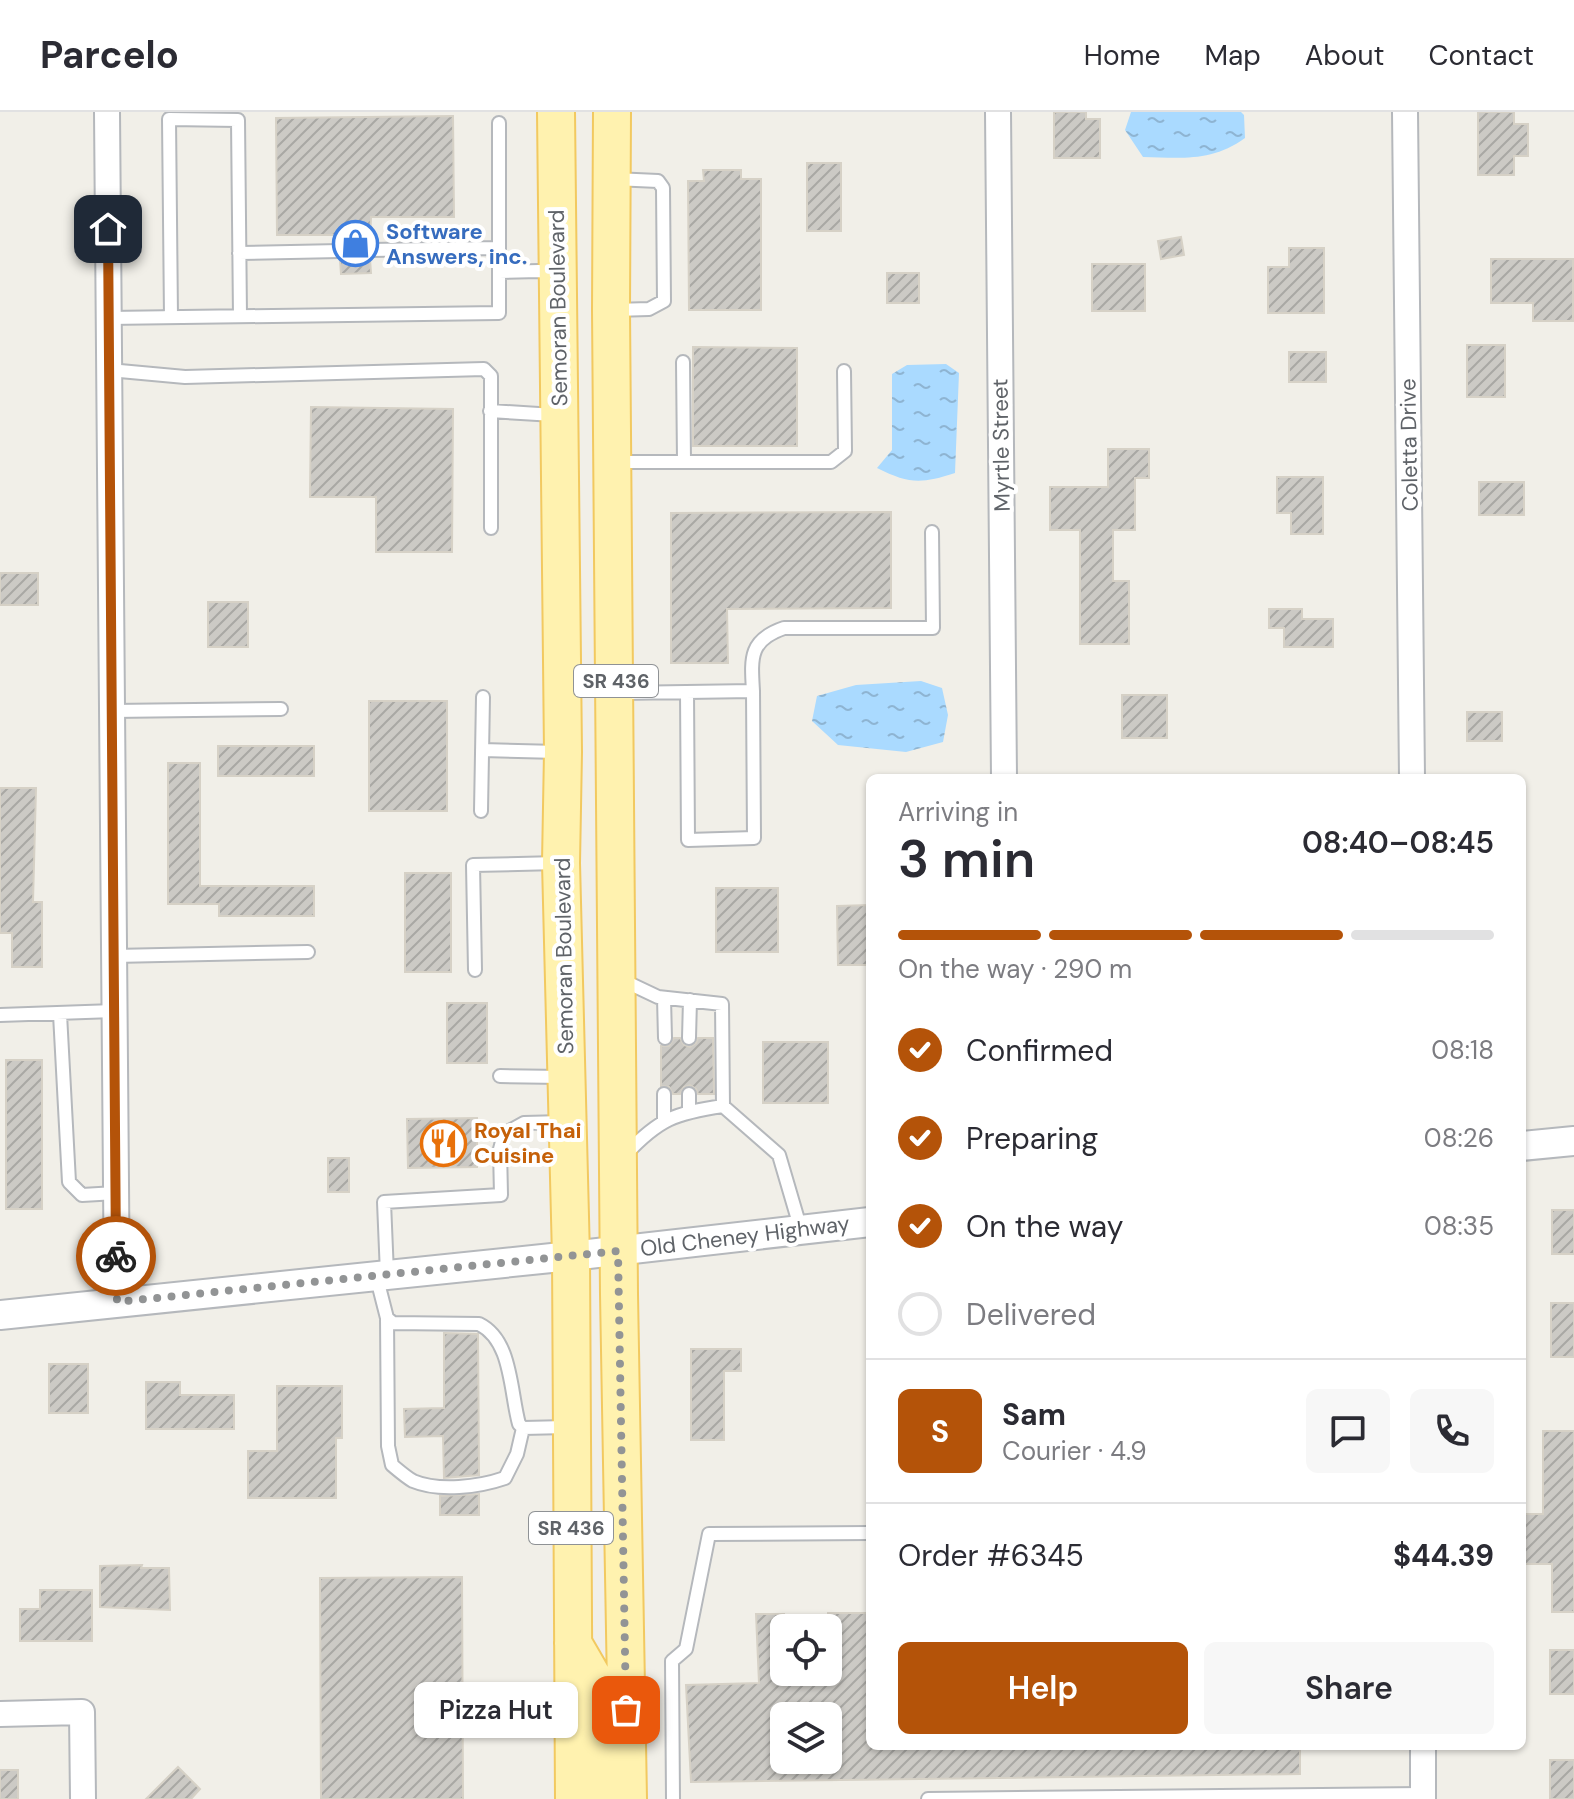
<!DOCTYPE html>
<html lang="en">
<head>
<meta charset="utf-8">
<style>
	:root { --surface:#fff; --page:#f7f7f7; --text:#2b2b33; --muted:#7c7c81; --line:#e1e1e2; --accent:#b45309 }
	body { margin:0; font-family:"DM Sans",sans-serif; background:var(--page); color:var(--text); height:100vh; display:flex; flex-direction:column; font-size:30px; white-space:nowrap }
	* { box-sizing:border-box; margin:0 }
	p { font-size:26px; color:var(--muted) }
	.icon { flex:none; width:44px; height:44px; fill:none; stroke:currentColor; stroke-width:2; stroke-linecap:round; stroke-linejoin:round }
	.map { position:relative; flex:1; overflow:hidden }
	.panel { position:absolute; left:866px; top:662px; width:660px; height:976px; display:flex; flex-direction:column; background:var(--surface); border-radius:12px; box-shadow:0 2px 6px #0004 }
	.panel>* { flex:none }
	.controls { position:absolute; left:770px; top:1502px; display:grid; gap:16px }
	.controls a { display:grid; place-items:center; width:72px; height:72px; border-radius:12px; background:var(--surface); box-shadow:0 2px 6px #0004; font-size:40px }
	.pin { position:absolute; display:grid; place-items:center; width:68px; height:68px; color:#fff; margin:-34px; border-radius:16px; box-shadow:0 4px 12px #0006 }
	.courier { position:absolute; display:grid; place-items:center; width:80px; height:80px; margin:-40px; border:6px solid #b45309; border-radius:50%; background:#fff; color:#222; box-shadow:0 2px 10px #0007 }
	.bubble { position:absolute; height:56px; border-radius:12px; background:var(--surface); box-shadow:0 2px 6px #0004; font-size:26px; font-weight:600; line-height:56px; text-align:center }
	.overview em { font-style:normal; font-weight:600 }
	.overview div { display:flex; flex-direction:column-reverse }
	.overview { display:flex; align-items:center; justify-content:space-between; height:136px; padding:0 32px }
	h1 { font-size:52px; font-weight:600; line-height:60px }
	.bar { display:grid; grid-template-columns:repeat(4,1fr); gap:12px 8px; align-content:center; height:96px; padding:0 32px }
	.bar i { height:10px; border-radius:6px; background:var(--line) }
	.bar .active { background:var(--accent) }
	.bar p { grid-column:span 4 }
	.line { display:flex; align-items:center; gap:20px; padding:0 32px; border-top:2px solid var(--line) }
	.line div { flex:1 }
	.round { display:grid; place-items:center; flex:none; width:84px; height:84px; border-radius:12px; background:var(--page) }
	ol { padding:0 32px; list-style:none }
	li { display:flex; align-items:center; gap:24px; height:88px }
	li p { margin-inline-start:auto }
	li .icon { padding:8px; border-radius:50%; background:var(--accent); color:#fff; stroke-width:4 }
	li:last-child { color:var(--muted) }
	li i { width:44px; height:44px; border:4px solid var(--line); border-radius:50% }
	.cta { display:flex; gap:16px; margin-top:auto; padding:16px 32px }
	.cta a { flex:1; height:92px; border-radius:12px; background:var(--accent); color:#fff; font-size:32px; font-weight:600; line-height:92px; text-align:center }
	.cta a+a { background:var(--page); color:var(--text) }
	header { display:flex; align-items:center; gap:48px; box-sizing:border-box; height:112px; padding:0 40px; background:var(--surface); border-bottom:2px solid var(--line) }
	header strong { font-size:38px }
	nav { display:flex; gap:44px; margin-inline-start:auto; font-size:28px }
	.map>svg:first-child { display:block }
</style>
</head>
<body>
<header>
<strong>Parcelo</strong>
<nav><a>Home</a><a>Map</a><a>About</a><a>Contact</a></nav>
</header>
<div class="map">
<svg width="1574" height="1687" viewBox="0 0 1574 1687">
	<defs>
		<pattern id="water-ripples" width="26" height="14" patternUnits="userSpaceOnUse" patternTransform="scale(2)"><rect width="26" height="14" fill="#aadaff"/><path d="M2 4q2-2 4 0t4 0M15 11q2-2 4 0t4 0" fill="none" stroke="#8eb4d2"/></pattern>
		<pattern id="building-hatch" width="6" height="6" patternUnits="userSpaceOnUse" patternTransform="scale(2)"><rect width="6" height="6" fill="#cccac5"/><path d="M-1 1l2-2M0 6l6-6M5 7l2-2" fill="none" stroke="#a9a8a4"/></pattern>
	</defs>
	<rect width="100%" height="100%" fill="#f1efe8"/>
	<path fill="url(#water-ripples)" d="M1131,0h110l3,3 1,23c-33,24 -64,20 -102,19l-18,-27z
		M946,252l13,9 -4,100c-34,11 -46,11 -78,-5l15,-18v-76l15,-9z
		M921,569l21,7 6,27 -5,27 -37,10 -68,-7 -26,-24 5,-25 39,-11z"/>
	<path fill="url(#building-hatch)" stroke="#d6d1c6" stroke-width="2" fill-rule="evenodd" d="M1054,0h32v7h14v39h-46z
		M1478,0h36v12h14v32h-14v19h-36z
		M453,4l1,101h-83l-1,24 -5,2 -4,6 2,6 7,4 1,14 -30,1 -1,-14 5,-2 4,-6 -2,-6 -7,-4v-7h-63l-1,-117z
		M807,51h34v68h-34z
		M703,58h38v9h20v131h-72l-1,-129h16z
		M1181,125l3,18 -23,4 -3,-18z
		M1289,136h35v65h-56v-46h21z
		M1491,147h82v62h-40v-18h-42z
		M1092,152h53v47h-53z
		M887,161h32v30h-32z
		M1467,233h38v52h-38z
		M693,235l104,1v98h-104z
		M1289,240h37v30h-37z
		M311,295l142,2 -1,143h-76v-55h-66z
		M1108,337h41v29h-14v52h-22v51h16v63h-49v-114h-30v-43h58z
		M1277,365h46v57h-32v-21h-14z
		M1479,370h45v33h-45z
		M891,400v96l-164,1 1,54h-57v-150z
		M0,461h38v32h-38z
		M208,490h40v45h-40z
		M1269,497h33v10h31v28h-49v-19h-15z
		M1122,583h45v43h-45z
		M369,589h78v110h-78z
		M1467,600h35v29h-35z
		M218,634h96v30h-96z
		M168,651h32v123h114v30h-95v-12h-51z
		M0,676h36l-3,114h9v65h-30v-34h-12z
		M405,761h46v99h-46z
		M716,776h62v64h-62z
		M870,793v60h-32l-1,-59z
		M447,891h40v60h-40z
		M674,926h6l4,7 6,2 6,-4 2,-5h15l1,56h-16l-2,-5 -6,-4 -6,2 -4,7h-7l-4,-7 -8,-1v-40h8z
		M763,930h65v61h-65z
		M6,948h36v149h-36z
		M477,1006v49l-69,1 -1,-49z
		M328,1046h21v34h-21z
		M1552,1098h22v44h-22z
		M1551,1191h23v54h-23z
		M444,1221l34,1 1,141 -35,3 -1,-42 -38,1 -1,-28 40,-1z
		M691,1237h50v22h-17v69h-33z
		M49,1252h39v49h-39z
		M146,1270h34v13h54v34h-88z
		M277,1274h65v52h-6v60h-88v-47h29z
		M1543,1319h31v181h-22v-48h-30v-50h21z
		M479,1382v21h-39v-19z
		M142,1453l-1,3h28l1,42 -70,-3v-41z
		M462,1465l1,222h-142l-1,-221z
		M40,1478h52v51h-72v-32h20z
		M828,1501h42v133h430v28l-609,8 -5,-97 73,-2 -3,-69h28v58h44zM784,1604h44v44h-44z
		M1550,1538h24v44h-24z
		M1550,1648h24v39h-24z
		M178,1655l22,22 -9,10h-45z
		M0,1658h18v29h-18z"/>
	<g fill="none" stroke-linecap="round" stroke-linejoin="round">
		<defs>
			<path id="service" d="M499,11v125
				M614,67l44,2 5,7 1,113 -15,8 -35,1
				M370,138l129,-2v24
				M239,141l101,-2
				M171,205l-2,-198 69,1 2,196
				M108,206l391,-5v-41l40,-1 15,4
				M683,250l1,99
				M109,258l76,7 299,-8 7,7v152
				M490,299l64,4
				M617,350h214l14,-11 -1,-80
				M687,580l1,148 66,-2 -1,-147
				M619,581l134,-2c-2,-33 -4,-51 31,-63h149l-1,-96
				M112,599l169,-2
				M482,638l76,2
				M481,699l2,-114
				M114,844l194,-4
				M475,858l-2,-105 85,-2
				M620,867l38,18 64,7 1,102 56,49 22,75
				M664,886l1,40
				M60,902l9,168 13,13 34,-2
				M0,903l114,-4
				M689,926l1,-38
				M500,964l63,1
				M689,982v17
				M664,1010v-28
				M626,1042c33,-35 49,-41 97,-48
				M387,1162l-3,-72 117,-7 -1,-46 4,-15 20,-11 39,-1
				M376,1163l11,43 6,5 86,1c33,16 31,67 40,100l4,4 44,-1
				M387,1206l1,128 4,19c6,5 14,12 21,16 26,11 66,6 92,-3l12,-24 6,-26
				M673,1687l-1,-138 14,-12 23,-115 161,-1
				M928,1687l495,-5"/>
			<path id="minor" d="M107,0l10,1190
				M998,0l6,666
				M1405,0l7,666
				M0,1602l82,-2 1,87
				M1423,1634v53"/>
			<path id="tertiary" d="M1522,1034l52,-5
				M0,1203l571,-59 299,-34"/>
			<path id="primary" d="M556,0l7,640 -2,111 10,393 3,543
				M612,0l-1,198 8,984 9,505
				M573,1531l25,43 2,113"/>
		</defs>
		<use href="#service" stroke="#b5b8bc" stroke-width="16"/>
		<use href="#minor" stroke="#b5b8bc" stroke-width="28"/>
		<use href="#tertiary" stroke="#b5b8bc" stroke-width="32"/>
		<use href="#primary" stroke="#f2c960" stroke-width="40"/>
		<use href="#service" stroke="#fff" stroke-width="12"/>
		<use href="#minor" stroke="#fff" stroke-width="24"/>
		<use href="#tertiary" stroke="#fff" stroke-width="28"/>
		<use href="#primary" stroke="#fff2af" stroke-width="36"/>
	</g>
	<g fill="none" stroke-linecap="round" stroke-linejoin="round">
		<path stroke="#929495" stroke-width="8" stroke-dasharray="0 14.4" d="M116,1144l1,46 501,-51 8,459"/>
		<path stroke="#b45309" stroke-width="10" d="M108,117l8,1027"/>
	</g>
	<defs>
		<symbol id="shop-ring" viewBox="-11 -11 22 22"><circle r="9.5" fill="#fff" stroke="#3f7fe0" stroke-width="1.5"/><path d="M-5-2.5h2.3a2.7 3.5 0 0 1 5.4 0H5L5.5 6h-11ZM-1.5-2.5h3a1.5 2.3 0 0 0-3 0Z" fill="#3f7fe0"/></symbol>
		<symbol id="restaurant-ring" viewBox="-11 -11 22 22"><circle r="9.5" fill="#fff" stroke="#e8710a" stroke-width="1.5"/><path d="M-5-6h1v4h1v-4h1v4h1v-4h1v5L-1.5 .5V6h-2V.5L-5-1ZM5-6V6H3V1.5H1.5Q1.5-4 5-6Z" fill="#e8710a"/></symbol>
	</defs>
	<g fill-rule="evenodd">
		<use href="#shop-ring" x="330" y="106" width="51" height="51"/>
		<use href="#restaurant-ring" x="418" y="1006" width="51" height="51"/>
	</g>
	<g text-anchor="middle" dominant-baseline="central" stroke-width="8" stroke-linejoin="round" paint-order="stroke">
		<g fill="#fff" stroke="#8f9295" stroke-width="2">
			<rect x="574" y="553" width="84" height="32" rx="6"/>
			<rect x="529" y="1400" width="84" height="32" rx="6"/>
		</g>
		<g font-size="20" font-weight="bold" fill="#5f6368">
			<text x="616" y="569">SR 436</text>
			<text x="571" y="1416">SR 436</text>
		</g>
		<g font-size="22" font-weight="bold" fill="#366cbe" stroke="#fff" text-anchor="start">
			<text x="386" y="119">Software<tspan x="386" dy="25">Answers, inc.</tspan></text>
		</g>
		<g font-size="22" fill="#5f6368" stroke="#fff">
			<text transform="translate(558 196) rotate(-91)">Semoran Boulevard</text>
			<text transform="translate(1001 333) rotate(-91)">Myrtle Street</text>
			<text transform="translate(1409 333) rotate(-91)">Coletta Drive</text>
			<text transform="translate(564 844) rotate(-91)">Semoran Boulevard</text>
			<text transform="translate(745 1124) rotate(-7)">Old Cheney Highway</text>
		</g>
		<g font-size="22" font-weight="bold" fill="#c56008" stroke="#fff" text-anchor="start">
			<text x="474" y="1018">Royal Thai<tspan x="474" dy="25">Cuisine</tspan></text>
		</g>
	</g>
</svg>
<div class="controls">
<a><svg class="icon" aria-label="locate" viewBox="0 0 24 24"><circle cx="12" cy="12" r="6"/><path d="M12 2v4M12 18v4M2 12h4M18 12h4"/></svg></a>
<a><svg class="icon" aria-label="layers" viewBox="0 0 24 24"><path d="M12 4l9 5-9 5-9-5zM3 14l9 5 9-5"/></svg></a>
</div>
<div class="pin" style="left:626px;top:1598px;background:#ea580c"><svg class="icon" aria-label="bag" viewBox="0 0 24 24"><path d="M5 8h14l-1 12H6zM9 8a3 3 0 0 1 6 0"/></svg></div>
<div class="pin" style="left:108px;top:117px;background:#1f2937"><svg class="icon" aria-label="home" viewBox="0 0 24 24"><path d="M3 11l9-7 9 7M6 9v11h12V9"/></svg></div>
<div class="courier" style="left:116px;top:1144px"><svg class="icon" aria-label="bike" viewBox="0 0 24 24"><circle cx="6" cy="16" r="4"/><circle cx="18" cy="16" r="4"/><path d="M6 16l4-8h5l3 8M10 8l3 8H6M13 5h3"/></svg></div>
<div class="bubble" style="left:414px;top:1570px;width:164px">Pizza Hut</div>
<section class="panel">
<div class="overview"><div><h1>3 min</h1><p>Arriving in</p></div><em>08:40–08:45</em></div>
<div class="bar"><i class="active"></i><i class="active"></i><i class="active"></i><i></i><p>On the way · 290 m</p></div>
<ol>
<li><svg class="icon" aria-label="check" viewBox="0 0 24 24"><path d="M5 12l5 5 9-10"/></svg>Confirmed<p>08:18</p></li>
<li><svg class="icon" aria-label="check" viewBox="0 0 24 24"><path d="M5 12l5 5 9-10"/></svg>Preparing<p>08:26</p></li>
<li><svg class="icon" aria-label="check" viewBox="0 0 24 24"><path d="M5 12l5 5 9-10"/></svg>On the way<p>08:35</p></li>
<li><i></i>Delivered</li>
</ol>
<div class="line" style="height:144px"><b class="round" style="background:var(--accent);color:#fff">S</b><div><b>Sam</b><p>Courier · 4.9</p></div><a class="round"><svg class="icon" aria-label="chat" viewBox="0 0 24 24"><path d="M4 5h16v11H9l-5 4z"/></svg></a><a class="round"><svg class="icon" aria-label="phone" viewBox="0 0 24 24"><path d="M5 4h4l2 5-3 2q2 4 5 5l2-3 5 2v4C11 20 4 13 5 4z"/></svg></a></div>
<div class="line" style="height:104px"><div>Order #6345</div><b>$44.39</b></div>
<div class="cta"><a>Help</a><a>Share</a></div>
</section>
</div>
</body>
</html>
